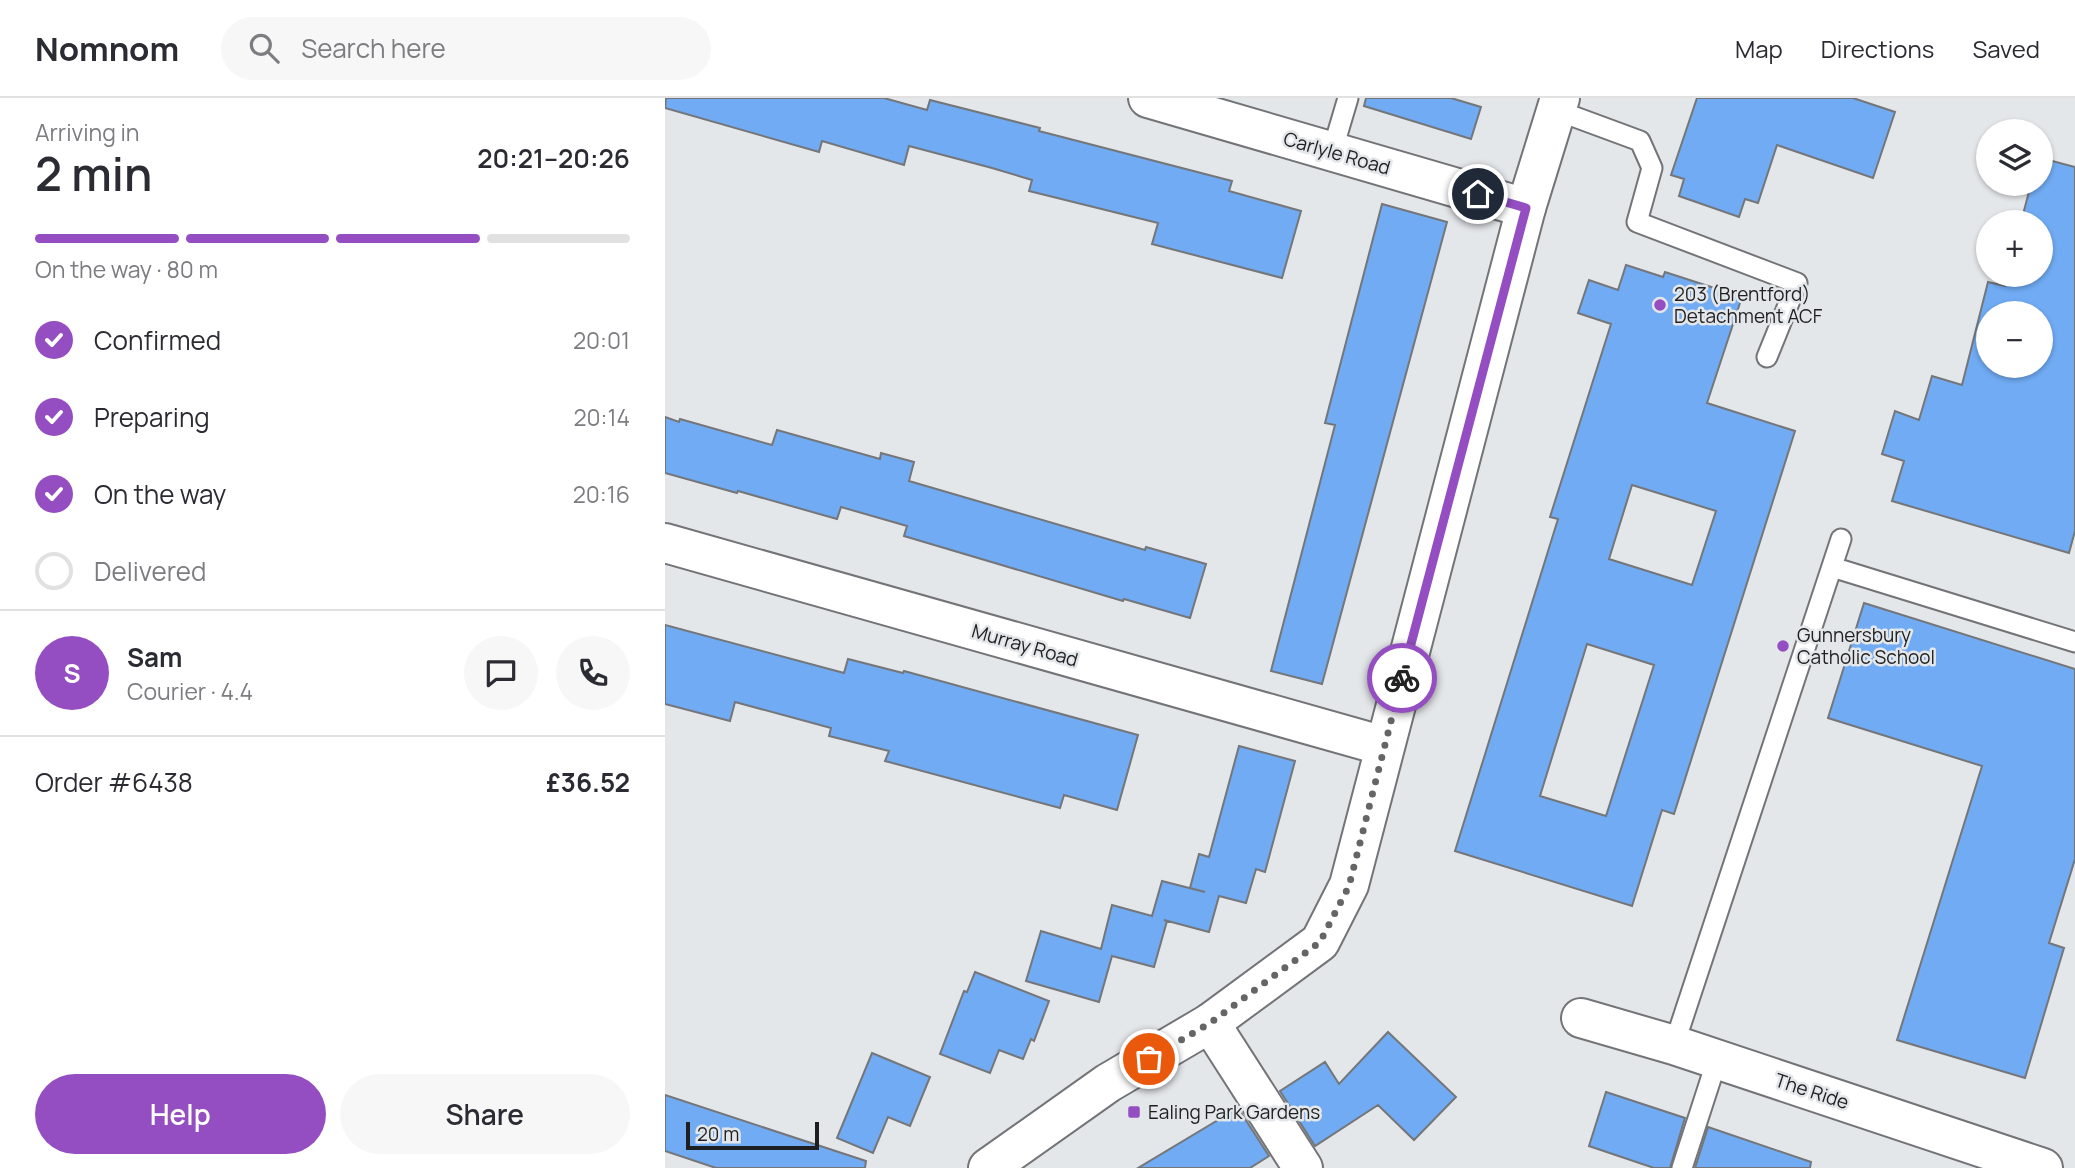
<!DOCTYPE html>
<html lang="en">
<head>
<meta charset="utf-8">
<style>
	:root { --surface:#fff; --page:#f7f7f7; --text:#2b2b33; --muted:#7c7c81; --line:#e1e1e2; --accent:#944ec1 }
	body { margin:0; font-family:Manrope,sans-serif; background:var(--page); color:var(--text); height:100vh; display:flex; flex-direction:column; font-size:26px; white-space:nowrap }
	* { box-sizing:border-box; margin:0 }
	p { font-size:23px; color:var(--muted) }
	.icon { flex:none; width:38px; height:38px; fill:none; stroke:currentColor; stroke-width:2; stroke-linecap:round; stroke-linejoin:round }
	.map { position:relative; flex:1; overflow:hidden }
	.sheet { display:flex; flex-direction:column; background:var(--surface); width:665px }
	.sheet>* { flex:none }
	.buttons { position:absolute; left:1311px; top:21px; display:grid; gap:14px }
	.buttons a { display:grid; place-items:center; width:77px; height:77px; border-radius:50%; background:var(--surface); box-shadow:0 2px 5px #0004; font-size:35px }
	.scale { position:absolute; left:21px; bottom:18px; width:133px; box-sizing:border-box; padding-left:7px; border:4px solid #1e1f20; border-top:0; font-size:19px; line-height:24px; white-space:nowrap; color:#1e1f20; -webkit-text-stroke:5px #e4e7ea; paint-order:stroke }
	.pin { position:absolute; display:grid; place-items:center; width:60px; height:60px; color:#fff; margin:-30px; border:4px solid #fff; border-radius:50%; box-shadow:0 2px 7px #0007 }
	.courier { position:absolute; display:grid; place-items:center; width:70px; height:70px; margin:-35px; border:5px solid #944ec1; border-radius:50%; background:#fff; color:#222; box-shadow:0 2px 9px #0007 }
	.head em { font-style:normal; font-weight:600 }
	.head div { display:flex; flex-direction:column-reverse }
	.head { display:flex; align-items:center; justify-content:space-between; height:119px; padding:0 35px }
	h1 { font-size:46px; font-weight:600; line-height:52px }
	.bar { display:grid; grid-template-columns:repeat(4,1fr); gap:10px 7px; align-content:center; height:84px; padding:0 35px }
	.bar i { height:9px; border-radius:5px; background:var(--line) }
	.bar .on { background:var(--accent) }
	.bar p { grid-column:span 4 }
	.line { display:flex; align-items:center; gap:18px; padding:0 35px; border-top:2px solid var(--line) }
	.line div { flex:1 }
	.round { display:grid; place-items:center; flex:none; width:74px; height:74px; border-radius:37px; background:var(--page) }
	ol { padding:0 35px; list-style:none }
	li { display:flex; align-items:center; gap:21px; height:77px }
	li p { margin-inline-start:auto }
	li .icon { padding:7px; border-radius:50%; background:var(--accent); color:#fff; stroke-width:4 }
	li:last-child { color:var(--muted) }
	li i { width:38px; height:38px; border:4px solid var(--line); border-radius:50% }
	.action { display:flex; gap:14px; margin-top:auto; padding:14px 35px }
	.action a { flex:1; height:80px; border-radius:42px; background:var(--accent); color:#fff; font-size:28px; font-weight:600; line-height:80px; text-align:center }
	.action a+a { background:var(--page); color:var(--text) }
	header { display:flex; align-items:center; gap:42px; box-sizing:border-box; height:98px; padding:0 35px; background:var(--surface); border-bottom:2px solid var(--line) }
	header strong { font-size:33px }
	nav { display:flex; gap:38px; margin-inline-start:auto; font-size:24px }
	.search { width:490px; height:63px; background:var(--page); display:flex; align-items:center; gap:18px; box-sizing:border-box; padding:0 24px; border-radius:38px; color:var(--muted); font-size:26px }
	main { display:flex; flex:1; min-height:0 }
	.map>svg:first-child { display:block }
</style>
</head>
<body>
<header>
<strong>Nomnom</strong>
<div class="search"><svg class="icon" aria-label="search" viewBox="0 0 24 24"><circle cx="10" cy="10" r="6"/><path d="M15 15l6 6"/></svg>Search here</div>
<nav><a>Map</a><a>Directions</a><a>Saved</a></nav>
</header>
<main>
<section class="sheet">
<div class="head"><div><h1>2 min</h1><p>Arriving in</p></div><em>20:21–20:26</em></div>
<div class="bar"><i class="on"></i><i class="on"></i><i class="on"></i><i></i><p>On the way · 80 m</p></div>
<ol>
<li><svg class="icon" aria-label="check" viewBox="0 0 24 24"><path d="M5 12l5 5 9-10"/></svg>Confirmed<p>20:01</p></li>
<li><svg class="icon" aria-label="check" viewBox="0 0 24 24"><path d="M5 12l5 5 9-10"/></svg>Preparing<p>20:14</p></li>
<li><svg class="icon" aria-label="check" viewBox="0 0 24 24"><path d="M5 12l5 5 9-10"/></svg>On the way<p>20:16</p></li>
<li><i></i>Delivered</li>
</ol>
<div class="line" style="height:126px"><b class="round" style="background:var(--accent);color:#fff">S</b><div><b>Sam</b><p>Courier · 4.4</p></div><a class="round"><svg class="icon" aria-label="chat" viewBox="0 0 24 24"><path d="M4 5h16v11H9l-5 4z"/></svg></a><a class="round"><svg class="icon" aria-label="phone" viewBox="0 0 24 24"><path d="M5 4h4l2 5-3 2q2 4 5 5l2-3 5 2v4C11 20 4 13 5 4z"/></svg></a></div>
<div class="line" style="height:91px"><div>Order #6438</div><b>£36.52</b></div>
<div class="action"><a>Help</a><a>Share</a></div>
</section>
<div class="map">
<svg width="1410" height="1070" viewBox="0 0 1410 1070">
	<rect width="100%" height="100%" fill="#e4e7ea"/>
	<path fill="#70abf3" stroke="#747679" stroke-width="2" fill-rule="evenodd" d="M1,0h218l43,12 3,-10 110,28 -1,3 193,50 -3,10 72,20 -19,67 -130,-34 6,-21 -129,-32 3,-11 -40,-12 -83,-22 -5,19 -82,-24 -3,11 -154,-44z
		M701,0h85l30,9 -10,32 -107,-33z
		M1032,0h156l42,14 -22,66 -96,-33 -19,58 -13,-4 -6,18 -60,-21 5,-17 -13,-4z
		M1376,60l34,9v364l-6,22 -177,-52 12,-40 -22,-7 13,-43 24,9 13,-44 30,9 26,-103 17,4 3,-11h33v-53h-20l10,-38h10zM1323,215h53v53h-53z
		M717,106l65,18 -125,462 -51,-13 64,-246 -10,-2z
		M961,167l37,12 2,-5 77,25 -35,106 88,28 -121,383 -12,-4 -30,96 -177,-55 103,-332 -8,-2 61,-193 -33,-11 11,-33 29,10zM967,387l84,26 -24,74 -83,-26zM922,546l67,21 -48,151 -66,-20z
		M0,319l14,5 1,-3 92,26 5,-15 103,29 1,-6 33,9 -5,19 236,69 1,-3 60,17 -16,54 -66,-19 -1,2 -219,-65 3,-10 -66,-19 -4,12 -99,-28 -1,2 -72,-20z
		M1199,505l211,66v190l-26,84 15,5 -39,130 -128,-38 85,-274 -154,-48z
		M0,527l179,48 4,-14 55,14 1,-2 234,64 -21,75 -53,-15 -4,13 -175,-47 4,-10 -60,-15 2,-8 -96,-26 -5,19 -65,-17z
		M574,648l56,15 -30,111 -9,-3 -10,34 -27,-7 -10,36 -45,-12 3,1 -13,46 -42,-11 -13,46 -73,-21 15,-50 60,18 11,-44 40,11 10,-35 43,11 -15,-4 9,-34 10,3z
		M310,874l74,29 -15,40 -3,-2 -8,20 -24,-9 -9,23 -50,-19 24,-63 3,1z
		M723,934l68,65 -42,43 -36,-35 -63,41 -35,-55 45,-29 14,22z
		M207,955l58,24 -20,49 -22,-9 -15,36 -36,-15z
		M941,994l79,26 -15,50h-16l-65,-22z
		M0,997l201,66 -1,7h-149l-51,-17z
		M573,1010l31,48 -19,12h-112z
		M1043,1029l103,35 -1,6h-115z"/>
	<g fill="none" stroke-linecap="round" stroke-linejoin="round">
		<defs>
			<path id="service" d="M891,12l84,31 12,27 -15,54 160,61 -30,74
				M667,54l16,-54
				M1167,469l243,75
				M1009,947l167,-506
				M1017,1070l35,-108"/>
			<path id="minor" d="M483,0l378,110
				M0,445l719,203
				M916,920l93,27 369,123
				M545,925l93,145"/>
			<path id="secondary" d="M323,1070l120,-85 102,-60 110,-81 29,-57 177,-677 34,-110"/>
		</defs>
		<use href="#service" stroke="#727477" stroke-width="23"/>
		<use href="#minor" stroke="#727477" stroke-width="42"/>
		<use href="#secondary" stroke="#727477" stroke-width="42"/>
		<use href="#service" stroke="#fff" stroke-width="19"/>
		<use href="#minor" stroke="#fff" stroke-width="38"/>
		<use href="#secondary" stroke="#fff" stroke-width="38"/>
	</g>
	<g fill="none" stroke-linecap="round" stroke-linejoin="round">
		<path stroke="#636567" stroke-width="7" stroke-dasharray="0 12.6" d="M484,961l61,-36 110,-81 29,-56 53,-208"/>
		<path stroke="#944ec1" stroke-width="9" d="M737,580l124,-470 -48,-14"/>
	</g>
	<g fill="#944ec1" stroke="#e4e7ea" stroke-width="2.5">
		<circle cx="995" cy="207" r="7"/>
		<circle cx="1118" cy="548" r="7"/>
		<rect x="462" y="1007" width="14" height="14" rx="3.5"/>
	</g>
	<g text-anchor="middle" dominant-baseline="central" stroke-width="5" stroke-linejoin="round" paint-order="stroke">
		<g font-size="19" fill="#1e1f20" stroke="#e4e7ea">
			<text transform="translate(672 55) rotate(16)">Carlyle Road</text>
			<text transform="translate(360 547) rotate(16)">Murray Road</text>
			<text transform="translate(1147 993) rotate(18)">The Ride</text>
		</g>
		<g font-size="19" fill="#1e1f20" stroke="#e4e7ea" text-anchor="start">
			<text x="1009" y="196">203 (Brentford)<tspan x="1009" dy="22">Detachment ACF</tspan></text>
			<text x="1132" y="537">Gunnersbury<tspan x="1132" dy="22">Catholic School</tspan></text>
			<text x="483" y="1014">Ealing Park Gardens</text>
		</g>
	</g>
</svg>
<div class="buttons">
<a><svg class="icon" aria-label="layers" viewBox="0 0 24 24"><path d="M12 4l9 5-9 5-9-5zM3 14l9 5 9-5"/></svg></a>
<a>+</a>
<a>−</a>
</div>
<div class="scale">20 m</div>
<div class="pin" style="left:484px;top:961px;background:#ea580c"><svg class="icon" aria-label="bag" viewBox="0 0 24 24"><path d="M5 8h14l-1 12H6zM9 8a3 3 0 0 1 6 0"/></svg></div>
<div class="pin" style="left:813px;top:96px;background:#1f2937"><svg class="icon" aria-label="home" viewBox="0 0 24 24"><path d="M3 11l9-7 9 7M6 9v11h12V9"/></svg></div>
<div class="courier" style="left:737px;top:580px"><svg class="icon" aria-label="bike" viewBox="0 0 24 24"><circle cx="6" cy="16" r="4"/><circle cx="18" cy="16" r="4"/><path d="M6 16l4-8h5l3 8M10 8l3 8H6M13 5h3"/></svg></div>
</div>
</main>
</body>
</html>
